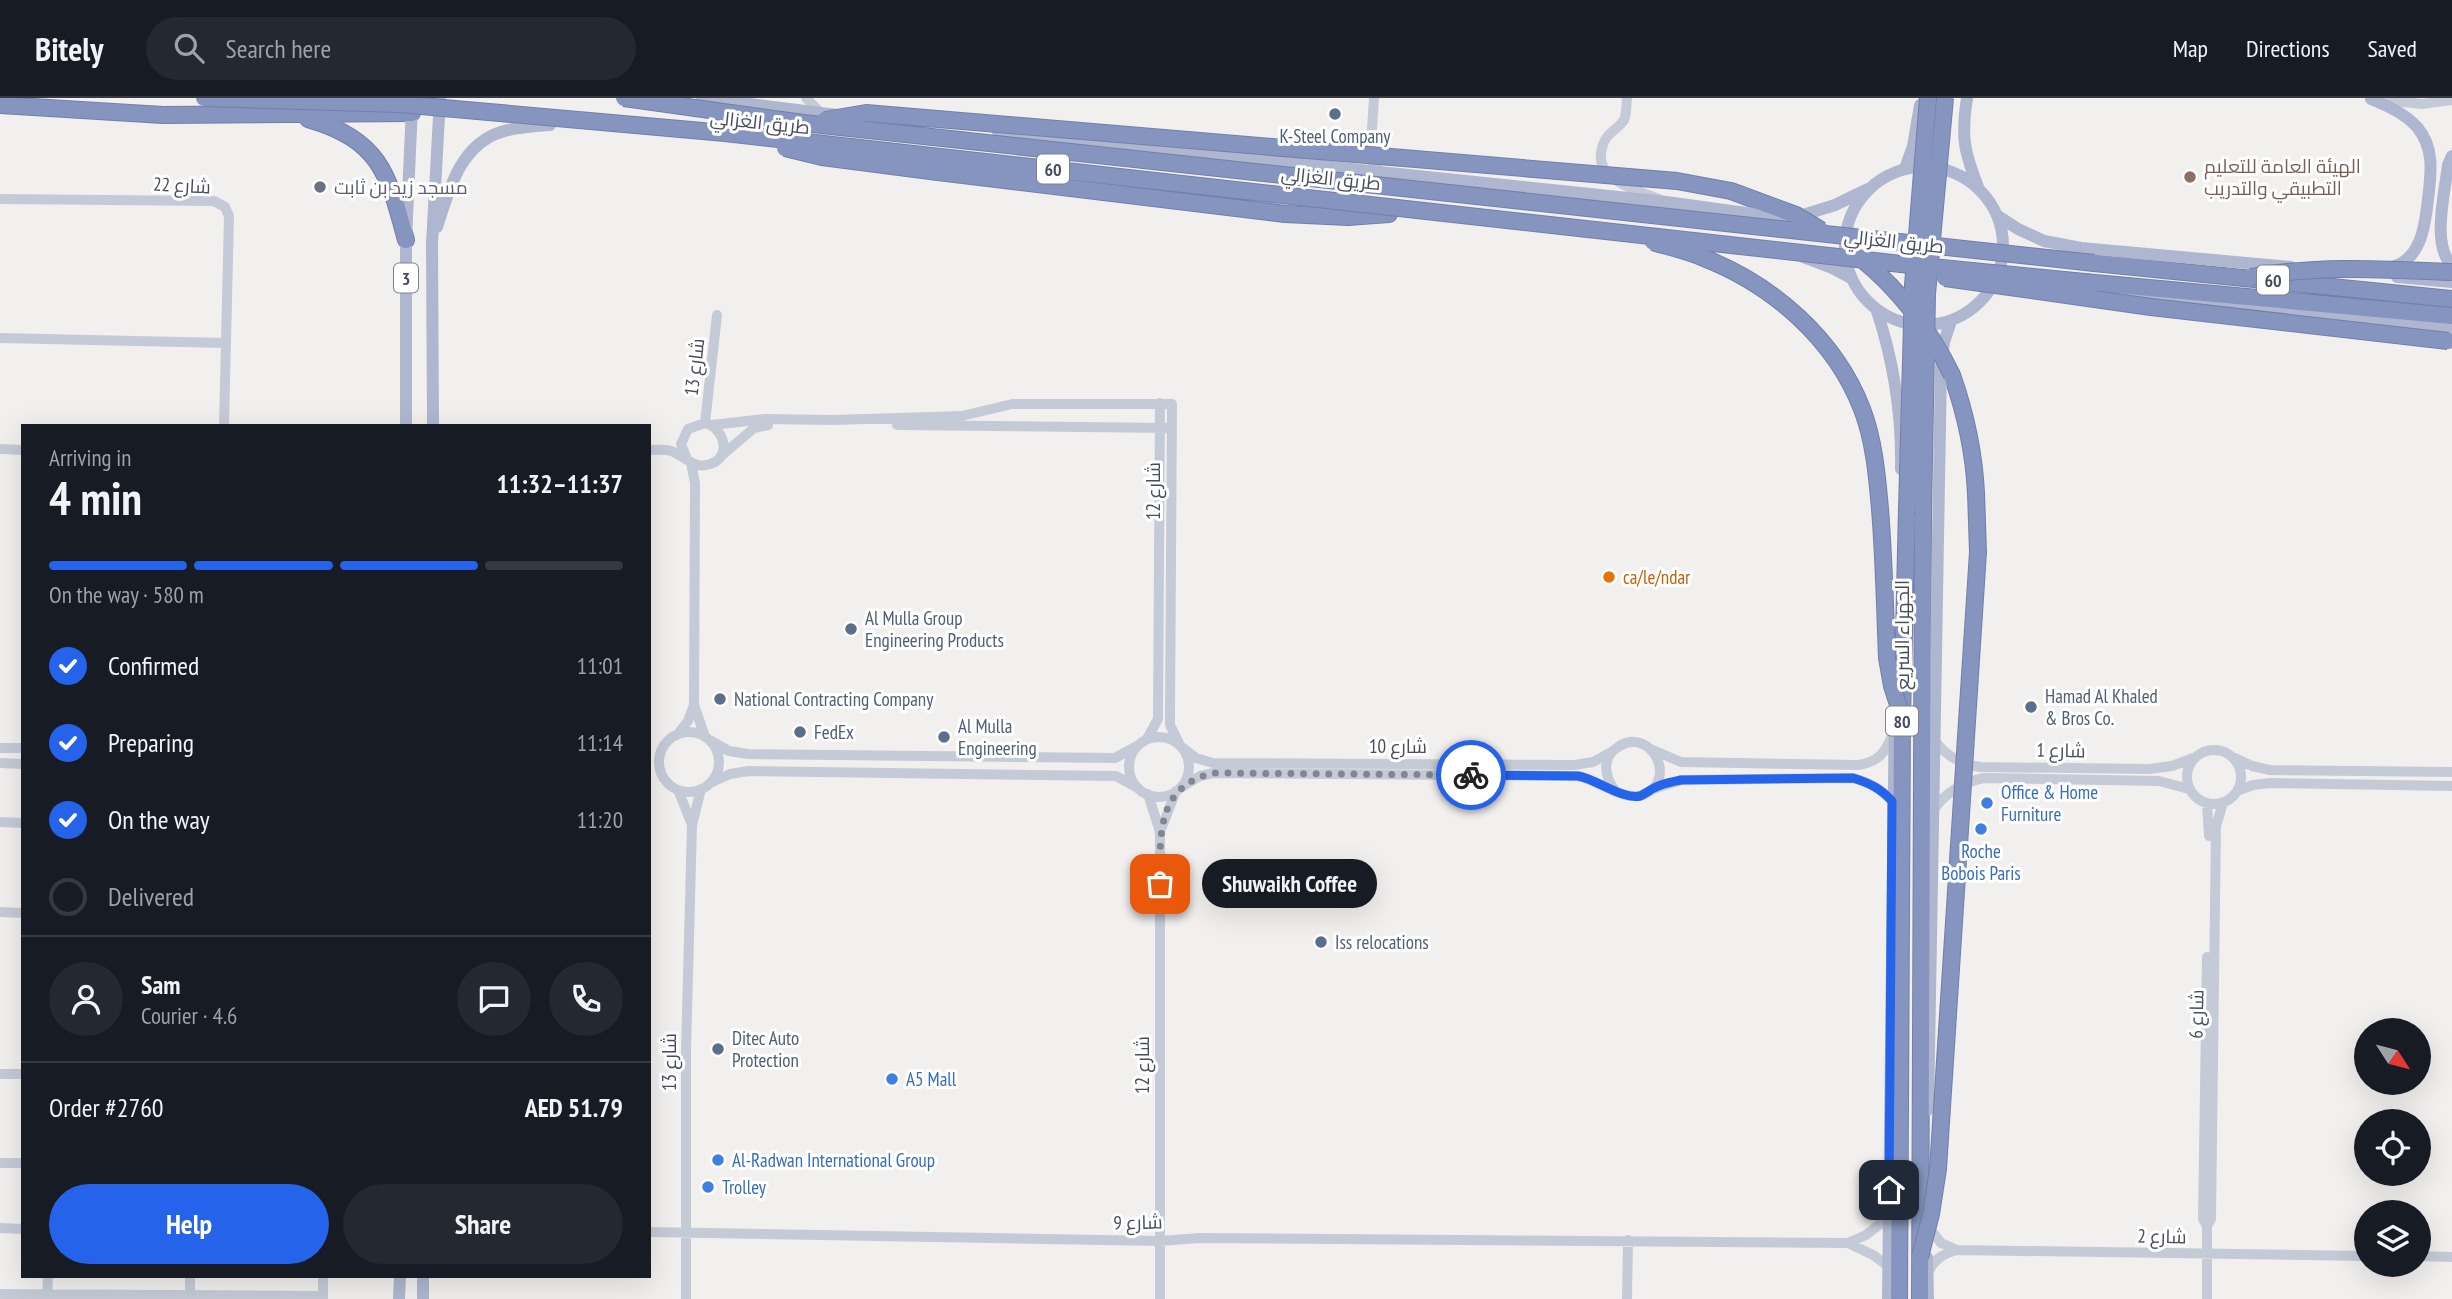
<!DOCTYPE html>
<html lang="en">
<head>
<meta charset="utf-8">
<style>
	:root { --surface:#171b24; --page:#242831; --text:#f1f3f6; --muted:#9ea1a6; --line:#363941; --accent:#2563eb }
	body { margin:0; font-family:"PT Sans Narrow",Cairo,sans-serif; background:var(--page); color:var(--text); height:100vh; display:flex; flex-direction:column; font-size:26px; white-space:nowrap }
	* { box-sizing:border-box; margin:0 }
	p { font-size:23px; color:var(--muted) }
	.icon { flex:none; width:38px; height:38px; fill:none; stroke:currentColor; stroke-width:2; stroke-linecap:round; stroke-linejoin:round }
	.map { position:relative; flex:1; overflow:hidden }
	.drawer { position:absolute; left:21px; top:326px; width:630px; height:854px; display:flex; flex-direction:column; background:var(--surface); border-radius:0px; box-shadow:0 7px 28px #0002 }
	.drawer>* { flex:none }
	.needle { width:46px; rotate:126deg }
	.controls { position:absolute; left:2354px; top:920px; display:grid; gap:14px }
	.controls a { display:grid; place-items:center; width:77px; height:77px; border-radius:50%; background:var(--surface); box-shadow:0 7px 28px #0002; font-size:35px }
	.pin { position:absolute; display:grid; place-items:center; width:60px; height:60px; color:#fff; margin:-30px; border-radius:14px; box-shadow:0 4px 10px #0006 }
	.courier { position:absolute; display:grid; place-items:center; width:70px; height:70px; margin:-35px; border:5px solid #2563eb; border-radius:50%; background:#fff; color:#222; box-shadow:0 2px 9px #0007 }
	.bubble { position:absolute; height:49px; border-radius:24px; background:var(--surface); box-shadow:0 7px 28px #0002; font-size:23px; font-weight:800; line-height:49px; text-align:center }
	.head em { font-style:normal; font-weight:800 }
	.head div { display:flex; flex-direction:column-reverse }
	.head { display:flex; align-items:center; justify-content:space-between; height:119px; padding:0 28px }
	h1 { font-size:46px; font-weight:800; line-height:52px }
	.bar { display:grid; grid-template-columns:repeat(4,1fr); gap:10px 7px; align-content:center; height:84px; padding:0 28px }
	.bar i { height:9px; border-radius:5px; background:var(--line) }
	.bar .on { background:var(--accent) }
	.bar p { grid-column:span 4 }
	.line { display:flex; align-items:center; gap:18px; padding:0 28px; border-top:2px solid var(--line) }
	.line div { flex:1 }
	.round { display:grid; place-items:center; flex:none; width:74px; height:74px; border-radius:37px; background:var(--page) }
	ol { padding:0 28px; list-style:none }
	li { display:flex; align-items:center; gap:21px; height:77px }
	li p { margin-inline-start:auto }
	li .icon { padding:7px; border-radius:50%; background:var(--accent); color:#fff; stroke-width:4 }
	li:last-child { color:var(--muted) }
	li i { width:38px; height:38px; border:4px solid var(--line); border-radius:50% }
	.cta { display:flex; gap:14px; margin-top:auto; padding:14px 28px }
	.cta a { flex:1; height:80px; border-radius:42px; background:var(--accent); color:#fff; font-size:28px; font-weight:800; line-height:80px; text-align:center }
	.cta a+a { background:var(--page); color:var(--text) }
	header { display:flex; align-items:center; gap:42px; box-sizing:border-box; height:98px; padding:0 35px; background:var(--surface); border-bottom:2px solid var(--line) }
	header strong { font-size:33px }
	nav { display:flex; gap:38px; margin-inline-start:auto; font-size:24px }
	.search { width:490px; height:63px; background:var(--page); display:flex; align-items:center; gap:18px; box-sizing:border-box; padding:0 24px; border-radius:38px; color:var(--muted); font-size:26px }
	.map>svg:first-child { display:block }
</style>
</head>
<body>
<header>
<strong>Bitely</strong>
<div class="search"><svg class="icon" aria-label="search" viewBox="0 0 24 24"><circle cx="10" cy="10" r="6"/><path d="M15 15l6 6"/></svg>Search here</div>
<nav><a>Map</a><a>Directions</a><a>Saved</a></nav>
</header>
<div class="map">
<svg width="2452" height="1201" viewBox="0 0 2452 1201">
	<rect width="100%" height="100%" fill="#f2f0ef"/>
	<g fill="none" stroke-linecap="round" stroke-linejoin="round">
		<defs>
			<path id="highway" d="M0,7l163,10 249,-2
				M308,21c72,21 80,54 98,121
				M1677,83l54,10 65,24
				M1285,116l63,3 41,-3
				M2094,165l358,36
				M2095,185l357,33
				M1952,277c14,40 22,76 24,118
				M1899,1201l3,-582 5,-208
				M1920,1201l3,-784"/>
		</defs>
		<use href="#highway" stroke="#7180ab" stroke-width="18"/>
		<path stroke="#c5cbd6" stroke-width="10" d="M806,0l15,15
			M1374,0l-4,61 10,12
			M1627,0c-1,6 0,16 -3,22 -5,8 -15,12 -19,20 -19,39 30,49 56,60
			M2377,1l45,5 30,-4
			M0,101l214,2 11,6 4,9 -5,209
			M0,240l226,5
			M705,325l12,-108
			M712,327l53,-6 68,1 129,-4 50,-12h160l-2,310v11l10,20
			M897,327l274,3
			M0,351l23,1
			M649,352c8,0 15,-1 22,1 12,4 22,17 35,14 26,-4 21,-36 -1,-42l-17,6 -7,15 6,15
			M720,359l34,-29 14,-3
			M691,365l4,20 -1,222 11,32
			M659 664a30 30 0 1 1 60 0a30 30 0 1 1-60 0Z
			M677,637l11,-14 6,-16
			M1129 669a30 30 0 1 1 60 0a30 30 0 1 1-60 0Z
			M1147,641l11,-20 2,-316
			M710,642l19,11 19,3 367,4 22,-12
			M1935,643c12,16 27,24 46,26l168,2 23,-3 21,-8
			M0,650h23
			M1183,650l13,10 17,5 361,2 19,-3 18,-10
			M2187 679a27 27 0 1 1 54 0a27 27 0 1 1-54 0Z
			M1653,652l28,12 177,3c21,-3 28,-13 35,-32
			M2235,660l17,8 18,4 182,2
			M0,665l23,1
			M710,685l20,-9 19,-3 367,5 22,12
			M1180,690l20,-12 14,-3 364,3c19,3 46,26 65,19 36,-14 8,-70 -25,-48 -16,10 -14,28 -4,42
			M1653,691l28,-9 172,-2c17,5 28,11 39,23
			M678,692l14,35
			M2237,693l16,-6 17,-2 182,3
			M1148,696l12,38v467
			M2207,706l2,32
			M1934,711c13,-18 29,-27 50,-31l175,3 30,8
			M0,724l23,1
			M1160,734l16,-41
			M0,814l23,1
			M2207,859l-4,262 4,7
			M0,976h23
			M0,1065h23
			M1928,1128l13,17 16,7
			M0,1130l23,1
			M649,1134l510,9 41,-3 648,5 25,12 15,11
			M1848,1145l18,-8 23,-18
			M2418,1158l34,1
			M1928,1176c5,-14 14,-20 29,-24l409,6
			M0,1196l323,2
			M47,1201l1,-23
			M190,1201v-23
			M323,1201v-23
			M686,1201v-249l6,-225 9,-36
			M1627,1201l1,-59
			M2207,1201v-73l4,-7 5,-393 7,-23"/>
		<path stroke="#aeb7cf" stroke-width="12" d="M702,0l135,17
			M1967,0c-6,39 -3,53 11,89
			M2371,1c17,7 33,14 46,28 18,21 14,47 11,72 -3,28 -7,62 -39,69
			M998,34l668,70 117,16 20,-3 32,-10 33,-16
			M2452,58l-4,9c-3,27 -17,81 4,100
			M1845 148a79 79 0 1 1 158 0a79 79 0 1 1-158 0Z
			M1905,71l8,-23 7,-41
			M1998,118l20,13 26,12 37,7 210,19
			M437,129c12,-37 23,-82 64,-95 16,-5 33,-6 49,-7
			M1803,159l29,11 19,10
			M2397,179l55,5
			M2104,195l348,35
			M1877,213c17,52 25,103 24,158
			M406,327v-185l6,-133
			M433,327l-1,-181 8,-146
			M1928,1012l13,-743 3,-25 7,-21
			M1927,1159l1,42
			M399,1201l1,-23
			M423,1201v-23
			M1888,1201l7,-598"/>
		<use href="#highway" stroke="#8695bf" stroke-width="16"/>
		<defs>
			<path id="highway-bridge" d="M204,0l195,6 326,29 1176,131 194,19
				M624,0l179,25 1291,140
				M825,22l41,-7 811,68
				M785,50l37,9 116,15 347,42
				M1796,117l25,15
				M1653,144c17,5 35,9 51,16 69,27 131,81 158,151 12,31 15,66 18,100 4,49 5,99 7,149l5,28 10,31
				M1859,159c40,32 71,73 93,118
				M2251,179c67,-12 133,-8 201,-5
				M1945,180l206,29 297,34
				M1907,411l6,-224 15,-187
				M1923,417l4,-221 18,-196
				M1920,1159l11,-43 7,-45 40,-617 -2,-59"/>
		</defs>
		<use href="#highway-bridge" stroke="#7180ab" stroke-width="18" stroke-linecap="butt"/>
		<use href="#highway-bridge" stroke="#8695bf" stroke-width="16"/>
	</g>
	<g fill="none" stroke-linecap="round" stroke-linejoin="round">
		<path stroke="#838690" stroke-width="7" stroke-dasharray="0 12.6" d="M1160,786c0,-49 -4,-98 54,-111l257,2"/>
		<path stroke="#2563eb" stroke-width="9" d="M1471,677l107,1c18,3 45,24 62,20 5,-2 10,-6 14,-8 9,-5 18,-6 27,-8l172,-2c17,5 28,11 39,23l-3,389"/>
	</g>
	<g fill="#5c6f8a" stroke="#fff" stroke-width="2.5">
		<circle cx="1335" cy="16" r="7"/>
		<circle cx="851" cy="531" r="7"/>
		<circle cx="720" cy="601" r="7"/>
		<circle cx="2031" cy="609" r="7"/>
		<circle cx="800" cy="634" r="7"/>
		<circle cx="944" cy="639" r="7"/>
		<circle cx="1321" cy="844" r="7"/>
		<circle cx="718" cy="951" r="7"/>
	</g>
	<circle fill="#8d6e63" stroke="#fff" stroke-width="2.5" cx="2190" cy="79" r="7"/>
	<circle fill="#6b7280" stroke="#fff" stroke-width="2.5" cx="320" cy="89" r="7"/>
	<circle fill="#e8710a" stroke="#fff" stroke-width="2.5" cx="1609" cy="479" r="7"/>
	<g fill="#3f7fe0" stroke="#fff" stroke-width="2.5">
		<circle cx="1987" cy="705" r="7"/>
		<circle cx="1981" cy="731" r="7"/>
		<circle cx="892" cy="981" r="7"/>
		<circle cx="718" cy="1062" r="7"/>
		<circle cx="708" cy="1089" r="7"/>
	</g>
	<g text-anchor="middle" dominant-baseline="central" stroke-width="6" stroke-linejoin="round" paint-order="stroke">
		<g fill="#fff" stroke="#7e828e" stroke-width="2">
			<rect x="1037" y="56.5" width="32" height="29" rx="5"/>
			<rect x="394" y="165.5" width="24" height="29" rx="5"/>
			<rect x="2257" y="167.5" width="32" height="29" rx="5"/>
			<rect x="1886" y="608.5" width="32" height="29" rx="5"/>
		</g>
		<g font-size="18" font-weight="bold" fill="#474d5d">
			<text x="1053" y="71">60</text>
			<text x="406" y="180">3</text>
			<text x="2273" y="182">60</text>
			<text x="1902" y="623">80</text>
		</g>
		<g font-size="19" fill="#474d5d" stroke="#fff">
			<text transform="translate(760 24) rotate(6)">طريق الغزالي</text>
			<text transform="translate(1331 80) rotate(6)">طريق الغزالي</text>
			<text transform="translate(182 87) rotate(3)">شارع 22</text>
			<text transform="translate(1894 143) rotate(6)">طريق الغزالي</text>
			<text transform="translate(694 269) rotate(-83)">شارع 13</text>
			<text transform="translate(1153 393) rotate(-90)">شارع 12</text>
			<text transform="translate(1902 537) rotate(-90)">الجهراء السريع</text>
			<text x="1398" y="648">شارع 10</text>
			<text transform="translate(2061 652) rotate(1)">شارع 1</text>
			<text transform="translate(2196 916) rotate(-89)">شارع 6</text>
			<text transform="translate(669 964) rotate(-90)">شارع 13</text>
			<text transform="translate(1142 967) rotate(-90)">شارع 12</text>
			<text transform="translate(1138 1124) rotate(-1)">شارع 9</text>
			<text transform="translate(2162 1138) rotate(1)">شارع 2</text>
		</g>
		<g font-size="19" fill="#4e5e75" stroke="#fff" text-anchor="start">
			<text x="1335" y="38" text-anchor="middle">K-Steel Company</text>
			<text x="865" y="520">Al Mulla Group<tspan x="865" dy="22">Engineering Products</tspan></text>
			<text x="2045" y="598">Hamad Al Khaled<tspan x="2045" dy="22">&amp; Bros Co.</tspan></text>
			<text x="734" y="601">National Contracting Company</text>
			<text x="958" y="628">Al Mulla<tspan x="958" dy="22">Engineering</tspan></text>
			<text x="814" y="634">FedEx</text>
			<text x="1335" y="844">Iss relocations</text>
			<text x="732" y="940">Ditec Auto<tspan x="732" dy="22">Protection</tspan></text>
		</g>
		<g font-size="19" fill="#785e54" stroke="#fff" text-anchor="start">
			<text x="2204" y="68">الهيئة العامة للتعليم<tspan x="2204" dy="22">التطبيقي والتدريب</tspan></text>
		</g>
		<g font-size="19" fill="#5b616d" stroke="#fff" text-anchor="start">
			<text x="334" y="89">مسجد زيد بن ثابت</text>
		</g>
		<g font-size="19" fill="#c56008" stroke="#fff" text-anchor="start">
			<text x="1623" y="479">ca/le/ndar</text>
		</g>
		<g font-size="19" fill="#366cbe" stroke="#fff" text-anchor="start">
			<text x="2001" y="694">Office &amp; Home<tspan x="2001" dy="22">Furniture</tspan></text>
			<text x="1981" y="753" text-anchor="middle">Roche<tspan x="1981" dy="22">Bobois Paris</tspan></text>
			<text x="906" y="981">A5 Mall</text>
			<text x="732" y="1062">Al-Radwan International Group</text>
			<text x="722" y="1089">Trolley</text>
		</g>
	</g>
</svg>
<div class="controls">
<a><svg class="needle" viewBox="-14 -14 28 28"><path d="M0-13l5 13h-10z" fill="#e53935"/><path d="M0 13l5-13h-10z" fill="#9ea1a6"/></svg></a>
<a><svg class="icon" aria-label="locate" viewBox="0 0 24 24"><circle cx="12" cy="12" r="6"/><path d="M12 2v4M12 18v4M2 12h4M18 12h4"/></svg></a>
<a><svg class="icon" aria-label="layers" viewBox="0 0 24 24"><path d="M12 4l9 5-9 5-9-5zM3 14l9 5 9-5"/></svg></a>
</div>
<div class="pin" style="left:1160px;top:786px;background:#ea580c"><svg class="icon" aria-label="bag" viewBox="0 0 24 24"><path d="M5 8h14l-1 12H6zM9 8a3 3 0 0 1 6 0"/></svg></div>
<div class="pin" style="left:1889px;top:1092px;background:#1f2937"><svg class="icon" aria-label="home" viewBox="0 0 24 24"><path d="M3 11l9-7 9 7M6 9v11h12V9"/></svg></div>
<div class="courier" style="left:1471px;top:677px"><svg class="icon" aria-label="bike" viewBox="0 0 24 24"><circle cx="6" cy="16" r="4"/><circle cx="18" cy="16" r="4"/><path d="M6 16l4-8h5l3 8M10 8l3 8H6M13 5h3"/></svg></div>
<div class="bubble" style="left:1202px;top:761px;width:175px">Shuwaikh Coffee</div>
<section class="drawer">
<div class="head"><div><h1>4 min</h1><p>Arriving in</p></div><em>11:32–11:37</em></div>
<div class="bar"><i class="on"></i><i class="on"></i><i class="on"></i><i></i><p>On the way · 580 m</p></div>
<ol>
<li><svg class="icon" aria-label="check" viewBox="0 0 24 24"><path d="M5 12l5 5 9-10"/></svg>Confirmed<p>11:01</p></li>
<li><svg class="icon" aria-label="check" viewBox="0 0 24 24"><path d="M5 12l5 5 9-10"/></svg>Preparing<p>11:14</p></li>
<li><svg class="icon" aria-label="check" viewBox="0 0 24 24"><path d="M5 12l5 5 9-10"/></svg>On the way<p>11:20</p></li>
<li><i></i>Delivered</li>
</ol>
<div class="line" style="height:126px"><a class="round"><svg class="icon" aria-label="person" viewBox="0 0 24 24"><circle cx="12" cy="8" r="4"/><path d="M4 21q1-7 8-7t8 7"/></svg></a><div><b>Sam</b><p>Courier · 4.6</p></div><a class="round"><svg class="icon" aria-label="chat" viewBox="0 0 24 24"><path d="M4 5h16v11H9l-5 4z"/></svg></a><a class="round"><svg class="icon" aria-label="phone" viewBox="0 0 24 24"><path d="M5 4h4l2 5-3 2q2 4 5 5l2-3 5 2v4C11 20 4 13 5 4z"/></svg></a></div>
<div class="line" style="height:91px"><div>Order #2760</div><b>AED 51.79</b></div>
<div class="cta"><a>Help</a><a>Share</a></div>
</section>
</div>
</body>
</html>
